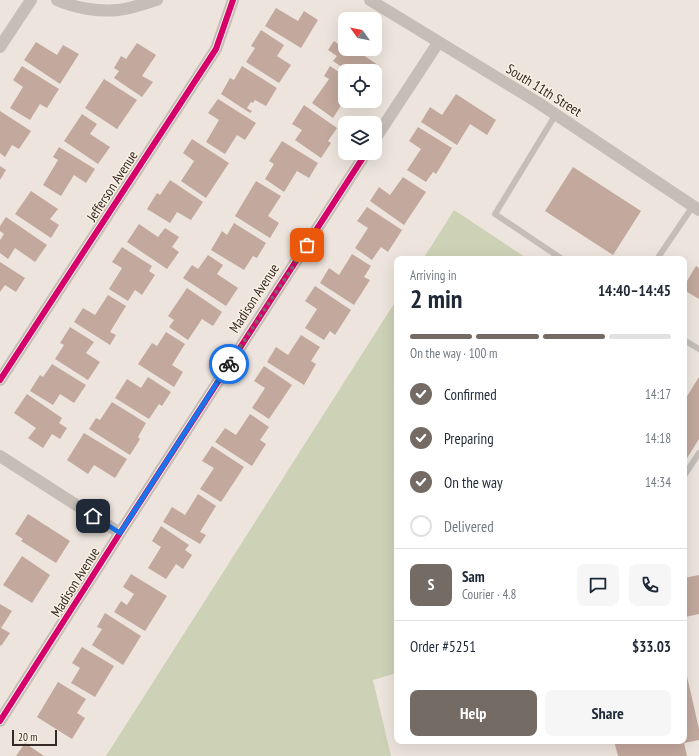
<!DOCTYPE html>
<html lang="en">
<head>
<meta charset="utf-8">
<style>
	:root { --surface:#fff; --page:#f6f6f7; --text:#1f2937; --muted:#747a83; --line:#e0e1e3; --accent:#756b65 }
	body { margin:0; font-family:"PT Sans Narrow",sans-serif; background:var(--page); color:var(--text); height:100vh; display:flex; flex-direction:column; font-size:15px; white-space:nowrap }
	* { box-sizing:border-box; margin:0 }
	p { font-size:13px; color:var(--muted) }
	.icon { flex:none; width:22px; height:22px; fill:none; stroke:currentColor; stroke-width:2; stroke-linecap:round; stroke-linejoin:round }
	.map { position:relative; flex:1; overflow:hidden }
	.drawer { position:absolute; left:394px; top:256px; width:293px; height:488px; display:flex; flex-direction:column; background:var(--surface); border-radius:8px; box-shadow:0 4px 16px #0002 }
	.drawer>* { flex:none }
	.needle { width:26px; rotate:303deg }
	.tools { position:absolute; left:338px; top:12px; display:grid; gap:8px }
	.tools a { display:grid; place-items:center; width:44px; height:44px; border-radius:8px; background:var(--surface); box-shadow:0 4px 16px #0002; font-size:20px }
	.scale { position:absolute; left:12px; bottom:10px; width:45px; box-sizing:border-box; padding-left:4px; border:2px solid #352a25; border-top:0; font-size:11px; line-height:14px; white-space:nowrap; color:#352a25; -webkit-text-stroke:3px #faf0e3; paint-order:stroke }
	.pin { position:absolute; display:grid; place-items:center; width:34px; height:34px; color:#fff; margin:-17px; border-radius:8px; box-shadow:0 2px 6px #0006 }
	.courier { position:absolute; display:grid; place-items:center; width:40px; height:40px; margin:-20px; border:3px solid #1a73e8; border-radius:50%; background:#fff; color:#222; box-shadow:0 1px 5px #0007 }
	.head em { font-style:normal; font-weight:700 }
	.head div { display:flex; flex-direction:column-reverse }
	.head { display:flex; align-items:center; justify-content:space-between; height:68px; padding:0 16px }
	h1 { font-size:26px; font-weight:700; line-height:30px }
	.bar { display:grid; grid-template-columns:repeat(4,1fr); gap:6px 4px; align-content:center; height:48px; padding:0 16px }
	.bar i { height:5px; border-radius:3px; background:var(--line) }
	.bar .active { background:var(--accent) }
	.bar p { grid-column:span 4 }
	.line { display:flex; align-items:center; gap:10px; padding:0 16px; border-top:1px solid var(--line) }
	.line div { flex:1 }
	.round { display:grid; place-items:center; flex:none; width:42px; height:42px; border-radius:8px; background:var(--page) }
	ol { padding:0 16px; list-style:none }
	li { display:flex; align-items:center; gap:12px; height:44px }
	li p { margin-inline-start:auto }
	li .icon { padding:4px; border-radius:50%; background:var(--accent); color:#fff; stroke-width:4 }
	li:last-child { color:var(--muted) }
	li i { width:22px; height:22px; border:2px solid var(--line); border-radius:50% }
	.cta { display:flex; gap:8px; margin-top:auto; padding:8px 16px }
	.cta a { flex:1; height:46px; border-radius:8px; background:var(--accent); color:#fff; font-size:16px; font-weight:700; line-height:46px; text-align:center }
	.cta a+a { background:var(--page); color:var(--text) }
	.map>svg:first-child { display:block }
</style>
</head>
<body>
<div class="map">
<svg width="699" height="756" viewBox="0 0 699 756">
	<rect width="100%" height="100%" fill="#ede5dd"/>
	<path fill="#cdd2b6" d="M454,210l74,49h-105z
		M397,299v374l-24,7 18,76h-285z"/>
	<path fill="#c2a89d" d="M276,8l22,13 6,-10 14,9 -17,28 -36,-22z
		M261,30l23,15 -7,11 14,9 -12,18 -33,-21 9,-14 -4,-2z
		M334,41l8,6 3,-4v6h18l-3,4 21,14 -6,9v-5h-27l-15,-10 4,-5 -9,-6z
		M36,42l21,13 6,-10 16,9 -19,30 -36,-24z
		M137,43l19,12 -14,21 11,6 -11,15 -28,-19 5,-7 -5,-3 7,-12 5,3z
		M22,66l37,23 -12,19 -7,-4 -10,16 -20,-12 13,-21 -10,-7z
		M242,66l35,22 -11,18 -11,-6 -2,3 -2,-1 -4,6 5,3 -2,2 -29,-19 9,-16 4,2z
		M330,66l15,10v23l-12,19 -21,-15 17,-24 -5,-3z
		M104,79l33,21 -20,29 -32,-21z
		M456,94l40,26 -9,15 -17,-11 -13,21 -36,-23 9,-15 12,8z
		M218,99l38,24 -11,17 -8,-5 -12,19 -19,-12 13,-22 -11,-7z
		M304,105l33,23 -9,13 3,2 -10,15 -26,-18 7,-10 -10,-6z
		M0,111l31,20 -12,18 -7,-4 -7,12 -5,-4z
		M82,114l15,10 -7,10 20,13 -12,17 -34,-23z
		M418,127l34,21 -16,26 -3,-2 -7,10 -19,-12 14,-21 -12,-8z
		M192,139l37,24 -23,35 -25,-17 13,-20 -11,-8z
		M282,141l36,22 -9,15 -12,-7 -13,21 -19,-13 9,-15 -5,-3z
		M59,147l36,22 -9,14 -12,-8 -13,21 -18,-11 15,-25 -5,-3z
		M0,166l6,4 -6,10z
		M573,167l68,44 -28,44 -68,-44z
		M403,177l23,15 -22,33 -34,-24 9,-14 11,8z
		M170,180l33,22 -12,18 -14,-8 -7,11 -23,-14 10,-16 3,2z
		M256,181l25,15 -13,20 11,7 -9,15 -35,-22z
		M31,191l27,18 -8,10 9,6 -8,13 -36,-24z
		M367,207l35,23 -14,22 -7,-5 -9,13 -17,-12 13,-20 -11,-7z
		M6,217l41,28 -12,17 -20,-14 -7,11 -8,-6v-13l4,-6 -4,-3v-5z
		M234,223l32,20 -9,15 -4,-2 -9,14 -33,-20 11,-19 5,4z
		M139,224l19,13 7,-9 14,9 -7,10 7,5 -12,17 -40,-27z
		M122,247l30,19 -3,5 6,4 -13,20 -7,-5 -7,11 -19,-12 13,-21 -10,-6z
		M352,254l19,12 -7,11 6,3 -16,25 -34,-22 9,-15 10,7z
		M208,255l15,10 -6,9 21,14 -12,18 -43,-28 9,-13 6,4z
		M0,262l25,16 -9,14 -11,-7 -5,7z
		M696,266l3,2v31l-15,-9v-4z
		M315,286l36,24 -16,25 -5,-4 -6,9 -19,-12 12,-19 -12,-8z
		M187,288l35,24 -9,14 -11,-7 -14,21 -19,-13 5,-7 -6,-4z
		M108,295l18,11 -16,26 6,3 -6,10 -36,-23 9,-14 12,7z
		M70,327l24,15 -8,11 14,9 -12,18 -33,-21 9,-14 -4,-2z
		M166,332l19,12 -13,21 11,7 -9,15 -36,-23 14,-21 5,3z
		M301,335l19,12 -9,14 5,3 -12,21 -37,-23 9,-15 12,8z
		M52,364l34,21 -12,18 -14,-9 -7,11 -23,-14 10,-16 3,2z
		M264,366l28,19 -23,34 -17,-11 13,-20 -11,-7z
		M148,377l23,15 -9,14 -3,-2 -10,15 -34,-21 12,-19 14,9z
		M699,377v62l-15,24v-62z
		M27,394l35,24 -3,5 8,5 -7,11 -8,-5 -9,14 -15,-10 8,-10 -22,-15z
		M112,402l34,21 -8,14 2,2 -10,16 -41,-26 7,-11 4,2z
		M250,414l19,13 -9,13 6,4 -14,22 -37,-24 10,-14 11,7z
		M84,433l43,26 -12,19 -21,-13 -6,9 -21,-14z
		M212,446l32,21 -23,35 -21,-13 14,-21 -12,-7z
		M198,494l18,12 -16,26 6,3 -6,9 -37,-22 9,-15 13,8z
		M28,514l42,27 -14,22 -35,-22 2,-2 -8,-5z
		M161,526l28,19 -4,5 7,5 -9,14 -7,-5 -10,15 -18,-11 13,-21 -9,-6z
		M22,556l28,19 -18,28 -29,-18z
		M131,574l36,22 -22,35 -31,-19 7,-11 6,4 7,-11 -11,-7z
		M699,575v39l-14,3 -1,-39z
		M0,604l12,7 -11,17 9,5 -9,13 -1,-1z
		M105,613l36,23 -18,29 -31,-20 10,-16 -5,-2z
		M82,647l32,19 -19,31 -24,-14 9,-15 -8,-5z
		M684,663l15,66v11l-15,3 3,13h-69l-4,-15h70z
		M58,682l28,17 -9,14 8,5 -13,21 -35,-22z
		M25,743l19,13h-28z"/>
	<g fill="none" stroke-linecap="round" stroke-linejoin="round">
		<path stroke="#c5bdb6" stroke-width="6" d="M556,114l-61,100 67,45
			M657,259l36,-53
			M684,340l15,9
			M684,476l15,-23"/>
		<path stroke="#c5bdb6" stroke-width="12" d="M57,0c18,8 42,12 61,10 13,-1 27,-7 39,-10
			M370,0l167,102 162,108
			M0,47l31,-47
			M375,139l63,-96
			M0,380l216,-331 17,-49
			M0,456l120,77
			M0,721l120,-188 246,-380"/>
		<defs>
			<path id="cycleway" d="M0,380l216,-331 17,-49
				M0,721l120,-188 246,-380"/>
		</defs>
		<use href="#cycleway" stroke="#faf0e3" stroke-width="8"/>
		<use href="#cycleway" stroke="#d6006c" stroke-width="6"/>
	</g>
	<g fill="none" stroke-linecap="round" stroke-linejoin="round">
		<path stroke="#756b65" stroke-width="4" stroke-dasharray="0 7.2" d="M229,364l78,-119"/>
		<path stroke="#1a73e8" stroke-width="5" d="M93,516l27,17 109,-169"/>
	</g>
	<g text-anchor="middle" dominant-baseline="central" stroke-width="3" stroke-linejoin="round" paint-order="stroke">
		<g font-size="14" fill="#352a25" stroke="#faf0e3">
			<text transform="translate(544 90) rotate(32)">South 11th Street</text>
			<text transform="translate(112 186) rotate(-57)">Jefferson Avenue</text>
			<text transform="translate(254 298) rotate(-57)">Madison Avenue</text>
			<text transform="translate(75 582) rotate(-58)">Madison Avenue</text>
		</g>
	</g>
</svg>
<div class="tools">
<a><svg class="needle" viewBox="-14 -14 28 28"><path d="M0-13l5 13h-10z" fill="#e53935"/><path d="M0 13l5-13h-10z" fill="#747a83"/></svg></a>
<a><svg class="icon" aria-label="locate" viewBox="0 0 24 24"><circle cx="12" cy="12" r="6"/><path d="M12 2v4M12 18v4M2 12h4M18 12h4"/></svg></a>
<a><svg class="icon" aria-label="layers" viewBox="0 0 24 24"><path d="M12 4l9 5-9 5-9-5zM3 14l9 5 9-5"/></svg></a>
</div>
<div class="scale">20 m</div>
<div class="pin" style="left:307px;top:245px;background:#ea580c"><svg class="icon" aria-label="bag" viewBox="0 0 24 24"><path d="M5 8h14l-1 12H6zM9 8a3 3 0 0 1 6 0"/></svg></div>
<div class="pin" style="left:93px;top:516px;background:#1f2937"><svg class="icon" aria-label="home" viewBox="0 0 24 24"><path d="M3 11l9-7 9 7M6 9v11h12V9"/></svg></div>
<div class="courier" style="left:229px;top:364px"><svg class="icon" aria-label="bike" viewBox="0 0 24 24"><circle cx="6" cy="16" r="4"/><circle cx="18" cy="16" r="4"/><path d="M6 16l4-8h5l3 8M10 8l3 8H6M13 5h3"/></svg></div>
<section class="drawer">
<div class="head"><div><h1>2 min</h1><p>Arriving in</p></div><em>14:40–14:45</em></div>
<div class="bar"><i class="active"></i><i class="active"></i><i class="active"></i><i></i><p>On the way · 100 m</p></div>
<ol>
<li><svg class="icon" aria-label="check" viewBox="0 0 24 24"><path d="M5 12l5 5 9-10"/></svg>Confirmed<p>14:17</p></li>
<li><svg class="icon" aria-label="check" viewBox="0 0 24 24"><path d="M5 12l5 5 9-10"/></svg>Preparing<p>14:18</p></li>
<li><svg class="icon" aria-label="check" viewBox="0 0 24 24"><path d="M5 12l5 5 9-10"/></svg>On the way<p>14:34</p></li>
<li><i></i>Delivered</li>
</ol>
<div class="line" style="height:72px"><b class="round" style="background:var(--accent);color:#fff">S</b><div><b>Sam</b><p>Courier · 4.8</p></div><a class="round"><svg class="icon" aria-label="chat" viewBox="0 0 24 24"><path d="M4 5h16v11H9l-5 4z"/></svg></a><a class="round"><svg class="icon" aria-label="phone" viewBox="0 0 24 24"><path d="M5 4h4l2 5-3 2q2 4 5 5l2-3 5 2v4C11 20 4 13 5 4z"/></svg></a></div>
<div class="line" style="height:52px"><div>Order #5251</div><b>$33.03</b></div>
<div class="cta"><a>Help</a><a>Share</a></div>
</section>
</div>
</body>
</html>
